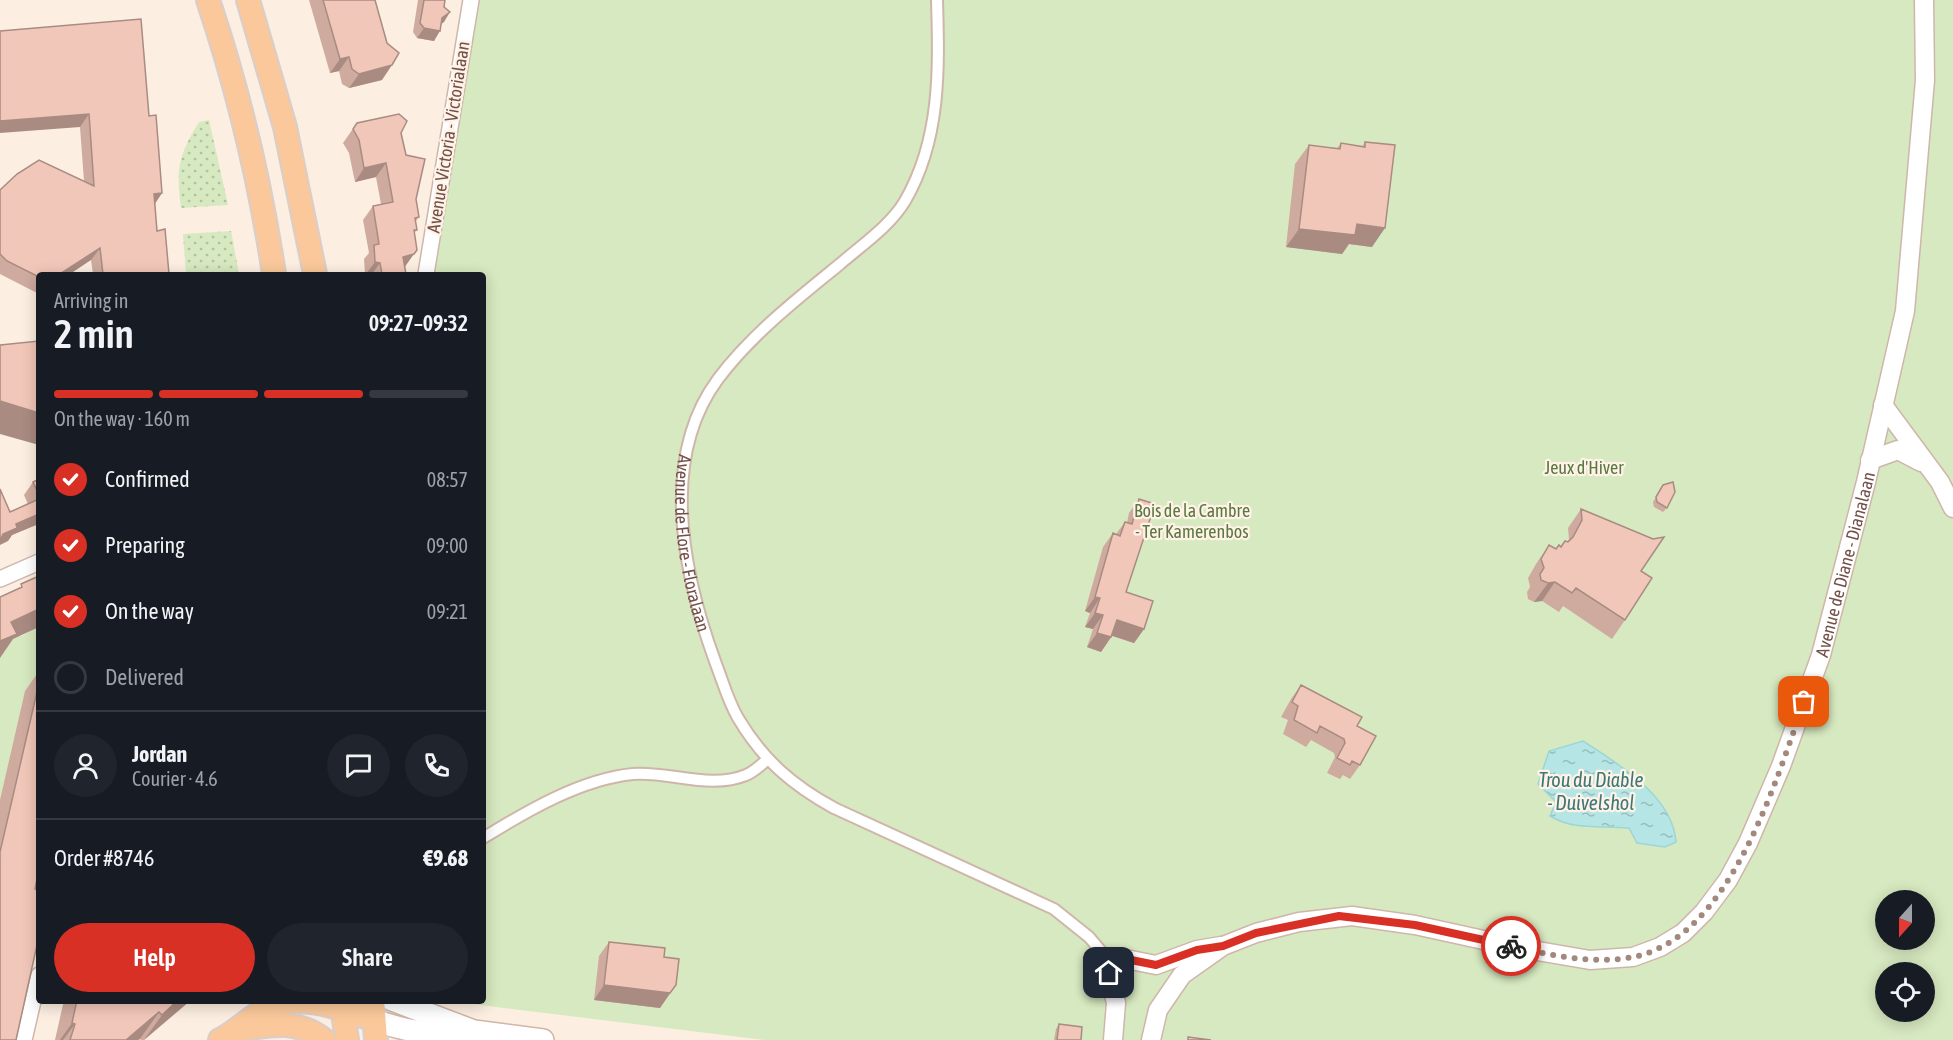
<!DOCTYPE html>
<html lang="en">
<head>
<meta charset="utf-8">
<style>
	:root { --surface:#171b24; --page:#20242c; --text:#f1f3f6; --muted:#9ea1a6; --line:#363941; --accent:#d93025 }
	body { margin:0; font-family:"Asap Condensed",sans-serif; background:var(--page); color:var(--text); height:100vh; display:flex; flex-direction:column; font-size:22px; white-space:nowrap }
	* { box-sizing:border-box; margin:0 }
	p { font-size:20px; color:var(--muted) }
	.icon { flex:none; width:33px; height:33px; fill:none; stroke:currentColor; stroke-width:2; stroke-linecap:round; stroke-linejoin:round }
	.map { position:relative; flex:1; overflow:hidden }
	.panel { position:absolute; left:36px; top:272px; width:450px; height:732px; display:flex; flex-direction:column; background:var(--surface); border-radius:6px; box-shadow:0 3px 15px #0003 }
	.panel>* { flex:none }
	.needle { width:39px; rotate:201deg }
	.buttons { position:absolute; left:1875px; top:890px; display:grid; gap:12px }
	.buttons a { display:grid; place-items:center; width:60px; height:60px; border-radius:50%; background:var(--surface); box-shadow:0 3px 15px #0003; font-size:30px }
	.pin { position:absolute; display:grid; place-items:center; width:51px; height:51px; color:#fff; margin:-26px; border-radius:12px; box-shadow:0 3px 9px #0006 }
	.courier { position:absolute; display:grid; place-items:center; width:60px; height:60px; margin:-30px; border:4px solid #d93025; border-radius:50%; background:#fff; color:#222; box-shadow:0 2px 8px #0007 }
	.summary em { font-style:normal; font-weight:600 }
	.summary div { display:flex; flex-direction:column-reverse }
	.summary { display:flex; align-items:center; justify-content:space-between; height:102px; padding:0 18px }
	h1 { font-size:39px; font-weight:600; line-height:45px }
	.bar { display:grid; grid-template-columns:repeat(4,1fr); gap:9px 6px; align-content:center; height:72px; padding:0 18px }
	.bar i { height:8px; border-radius:4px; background:var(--line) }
	.bar .selected { background:var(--accent) }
	.bar p { grid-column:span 4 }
	.line { display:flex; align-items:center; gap:15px; padding:0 18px; border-top:2px solid var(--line) }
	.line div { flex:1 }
	.round { display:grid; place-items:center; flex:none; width:63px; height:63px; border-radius:32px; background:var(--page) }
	ol { padding:0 18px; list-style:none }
	li { display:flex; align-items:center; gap:18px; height:66px }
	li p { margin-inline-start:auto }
	li .icon { padding:6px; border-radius:50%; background:var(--accent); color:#fff; stroke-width:4 }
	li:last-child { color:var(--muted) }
	li i { width:33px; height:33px; border:3px solid var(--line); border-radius:50% }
	.primary-button { display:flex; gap:12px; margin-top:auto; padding:12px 18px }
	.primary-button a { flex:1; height:69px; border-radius:36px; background:var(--accent); color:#fff; font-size:24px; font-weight:600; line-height:69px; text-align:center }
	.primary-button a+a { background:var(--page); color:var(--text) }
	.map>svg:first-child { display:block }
</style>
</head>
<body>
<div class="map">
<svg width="1953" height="1040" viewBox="0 0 1953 1040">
	<defs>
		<pattern id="grass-dots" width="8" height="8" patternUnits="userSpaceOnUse" patternTransform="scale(1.5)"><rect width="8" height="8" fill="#d7e9c0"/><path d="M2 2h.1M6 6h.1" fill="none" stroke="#b3bf9e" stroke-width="1.8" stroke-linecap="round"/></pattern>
		<pattern id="water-ripples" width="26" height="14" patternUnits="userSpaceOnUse" patternTransform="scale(1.5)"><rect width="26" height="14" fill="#b6e5e5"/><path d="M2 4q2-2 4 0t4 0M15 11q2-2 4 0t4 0" fill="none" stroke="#98bcbc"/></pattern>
	</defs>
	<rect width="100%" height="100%" fill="#fceee1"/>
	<path fill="url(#grass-dots)" d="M209,120l19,85 -47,3c-5,-39 -3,-52 18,-86z
		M231,231l8,43h-53l-3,-40z"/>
	<path fill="#d7e9c0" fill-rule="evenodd" d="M477,0h1476v1040h-1189l-316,-39 35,-1v-726h-52zM1886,900h38v39h-38zM1886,972h38v39h-38z
		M39,625v56l-14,11 -25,112v-160l10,-10 12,2z"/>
	<path fill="url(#water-ripples)" stroke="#9dd6d7" stroke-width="1.5" d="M1583,741c35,23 90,55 93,101l-11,5 -28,-4 -8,-15c-27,-3 -55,3 -79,-12l6,-14 -18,-18 11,-33z"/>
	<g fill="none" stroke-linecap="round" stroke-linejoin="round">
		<defs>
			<g id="pedestrian">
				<path id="s1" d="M937,0c2,69 4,139 -32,201 -15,25 -43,44 -65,63 -43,35 -88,70 -122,115 -60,81 -34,198 -2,285 7,18 12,37 22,54 25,42 54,67 96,90l220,101 35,28 22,26"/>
				<path d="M483,838c44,-27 98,-59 150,-64 37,-3 77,16 113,1 8,-3 16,-11 22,-16"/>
			</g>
			<path id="minor" d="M426,274l45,-274
				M0,579l39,-17
				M24,1040l15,-65"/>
			<g id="tertiary">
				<path d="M1883,405l57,77 13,26"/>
				<path d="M1870,460l28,-10 23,12"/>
				<path d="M1113,1040l3,-37 -7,-30 2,-10 10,-5 35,7 41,-15 24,-4"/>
				<path id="s2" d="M1151,1040l7,-30 24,-35 41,-29 33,-13 43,-11 53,-6 63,9 105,23 70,12 43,-3 27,-10 23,-14 21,-21 24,-32 20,-37 33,-77 40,-111 45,-173 39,-171 20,-231 -1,-80"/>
			</g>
			<path id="secondary" d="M392,1000l82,31 69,9
				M374,1020c28,10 61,17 91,12"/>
			<path id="primary" d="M208,0c30,89 52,182 66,274
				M248,0l37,127 30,147
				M341,1000l6,40
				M373,1000l3,40
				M244,1029c29,-5 55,-9 80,11
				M220,1040c16,-8 28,-21 43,-29 37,-20 74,-4 111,9"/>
		</defs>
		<use href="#pedestrian" stroke="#cfb6ab" stroke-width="14"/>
		<use href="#minor" stroke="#cfb6ab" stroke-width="18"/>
		<use href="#tertiary" stroke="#cfb6ab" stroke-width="21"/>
		<use href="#secondary" stroke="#d2b5a8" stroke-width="24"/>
		<use href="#primary" stroke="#d8cecc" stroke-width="26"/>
		<use href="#pedestrian" stroke="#fff" stroke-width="10"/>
		<use href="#minor" stroke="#fff" stroke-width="15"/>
		<use href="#tertiary" stroke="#fff" stroke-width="18"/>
		<use href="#secondary" stroke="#fff" stroke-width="21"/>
		<use href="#primary" stroke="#fac89a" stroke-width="22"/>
	</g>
	<path fill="#cfab9f" d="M309,0h66l7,80 -33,8 -7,-4 -3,-13 -9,2z
		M418,0h27l-1,22 -2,1 -8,18 -17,-3 -4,-6z
		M0,31l149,85 13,77 -7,11 2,27 12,43h-76l-2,-14 -52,14v20l-39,-20v-84l84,-9 -4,-54z
		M357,123l44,10 18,84 -4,5 2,8 -3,3 -9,34 1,7h-41l-1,-15 5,-6 -6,-33 10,-14 8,-2 -5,-27 -21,5 -6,-29 -6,-10z
		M1365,142l7,105 -23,-3 -7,10 -56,-7 9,-83 14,-19 28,3 4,-5 21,4z
		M39,479v52l-3,-6 -24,10 -4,6 2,-29 18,-8 -4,-9 9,-13z
		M1663,485l4,23 -4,4 -9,-5 -1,-5z
		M1139,499l-13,93 18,37 -10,14 -22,-7 -11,16 -14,-5 6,-18 -8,-2 5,-14 -5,-2 18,-64 10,-14 3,1 9,-12 2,1 2,-10z
		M1581,509l60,62 -16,49 -13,19 -49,-33 -4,6 -17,-11 -8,1 -6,-3 -1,-7 3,-5 -2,-9 8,-14 13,-19 7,4 11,-7 2,-3 -1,-11z
		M39,671v198l-39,171v-240l25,-109z
		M1301,685l56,41 3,39 -10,14 -7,-4 -3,4 -13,-6 8,-16 -1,-4 -23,-13 -5,7 -23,-13 5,-14 -7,-3 10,-18z
		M609,942l55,15 -4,51 -66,-8 5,-44z
		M64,1000h127l-47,40h-3l-1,-1 -2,1h-83z
		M1059,1024l22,16h-27l2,-11z"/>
	<path fill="#a98b82" d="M450,12l-6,10 -8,6 6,-10z
		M424,28l16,3 -6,10 -17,-3z
		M349,57l-10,14 -9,2 10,-14z
		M392,65l-10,15 -33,8 10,-14z
		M89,114l-9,13 -80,6v-12z
		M386,163l-10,14 -21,5 9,-14z
		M162,193l-9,13 1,-12z
		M1357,224l28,4 -13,19 -23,-3 -7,10 -56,-7 13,-18z
		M100,248l-9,12 -21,14h-10z
		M414,254l-10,14 -1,-11z
		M375,262l5,1 -8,11h-6z
		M0,401l39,12v32l-39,-11z
		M39,514v7l-3,4 -24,10 -4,6 -8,4v-7l3,-4 13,-10z
		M1555,582l-13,19 -8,1 14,-19z
		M1095,597l5,1 -10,15 -5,-2z
		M39,609v18l-26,12 -13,19v-20l11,-16z
		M1095,613l8,2 -10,14 -8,-2z
		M1117,620l27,9 -10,14 -27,-9z
		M1097,633l14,4 -10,15 -14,-5z
		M604,985h72l-16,23 -66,-8z
		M178,1000h13l-47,40 18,-25z
		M159,1012l-19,27 -2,1h-12z
		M72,1023l3,1 -12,16h-3z"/>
	<path fill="#f1c7b9" stroke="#a98b82" stroke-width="1.5" d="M323,0h52l12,43 12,10 -7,12 -33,9 -7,-5 -3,-12 -9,2z
		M424,0h21l-1,7 6,5 -8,6 -2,13 -16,-3 -4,-5z
		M141,19l8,97 7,-1 6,78 -8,1 3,37 8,-2 4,45h-66l-3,-26 -40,26h-21v3l-32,-16 -7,-7v-64l17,-16 22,-14 55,26 -5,-72 -89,7v-90z
		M399,114l8,7 -6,12 5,22 19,4 -9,40 3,18 -4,1 2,12h-3l3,20 -3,4 -11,3 3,17h-24l-2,-11 -5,-1 -1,-17 5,-1 -6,-38 20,-4 -7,-39 -22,5 -5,-28 -6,-11 4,-6z
		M1365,142l30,3 -10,83 -28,-4 -2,11 -56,-6 10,-84 31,4 1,-6 24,4z
		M39,341v72l-39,-12v-56z
		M39,479v16l-6,-13z
		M1673,482l2,10 -8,16 -10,-6 -1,-5 7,-12z
		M0,489l10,23 29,-13v15l-23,10 1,4 -14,6 -3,7z
		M1139,499l16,5 -29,88 27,9 -9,28 -27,-9 -6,17 -14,-4 6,-18 -8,-2 5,-15 -5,-1 18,-64 7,3 5,-14 7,2z
		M1581,509l72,30 11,-2 -23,34 11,7 -27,42 -49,-32 -4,5 -17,-11 -7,1 -7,-3 -1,-6 4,-6 -3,-9 8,-14 7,4 3,-4 2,2 4,-6 3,1 5,-5 9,-17z
		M39,576v33l-28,13 6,12 -17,7v-44l22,-10 -1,-3z
		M39,683v186l-4,20 4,1v46l-23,104h-16v-188z
		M1301,685l61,32 -5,9 19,10 -16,29 -8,-4 -2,4 -13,-7 8,-15 -1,-4 -24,-13 -3,7 -23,-13 4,-14 -6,-4z
		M609,942l56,6 -1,9 15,2 -3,26 -6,8 -66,-8z
		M77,1000h101l-16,15 -3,-3 -33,28h-56l5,-16 -3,-1z
		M1059,1024l23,3 -1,13h-24z
		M1188,1037l23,3h-23z"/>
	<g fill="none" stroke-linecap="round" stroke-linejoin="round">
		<path stroke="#a3887e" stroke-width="6" stroke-dasharray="0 10.8" d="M1511,946c37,9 83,19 122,11 97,-19 142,-174 171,-255"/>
		<path stroke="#d93025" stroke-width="8" d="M1109,973l2,-10 10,-5 35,7 41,-15 26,-4 33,-13 83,-17 76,9 96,21"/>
	</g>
	<g text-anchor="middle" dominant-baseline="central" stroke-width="4.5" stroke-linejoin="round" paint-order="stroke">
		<g font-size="18" fill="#735149" stroke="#fff2e7">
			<text transform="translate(448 137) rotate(-81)">Avenue Victoria - Victorialaan</text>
			<text stroke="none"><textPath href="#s1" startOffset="638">Avenue de Flore - Floralaan</textPath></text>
			<text stroke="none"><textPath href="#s2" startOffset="1005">Avenue de Diane - Dianalaan</textPath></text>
		</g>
		<g font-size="18" fill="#5a7841" stroke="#fff2e7">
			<text x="1584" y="467">Jeux d'Hiver</text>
			<text x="1192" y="510">Bois de la Cambre<tspan x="1192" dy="21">- Ter Kamerenbos</tspan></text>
		</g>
		<g font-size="20" font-style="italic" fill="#3c7878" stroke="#fff2e7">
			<text x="1591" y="779">Trou du Diable<tspan x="1591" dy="23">- Duivelshol</tspan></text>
		</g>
	</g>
</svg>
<div class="buttons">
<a><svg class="needle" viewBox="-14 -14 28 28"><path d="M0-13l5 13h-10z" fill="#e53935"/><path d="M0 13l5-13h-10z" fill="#9ea1a6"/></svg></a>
<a><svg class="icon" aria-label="locate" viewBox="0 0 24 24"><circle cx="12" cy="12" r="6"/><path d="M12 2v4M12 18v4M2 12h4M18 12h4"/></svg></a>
</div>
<div class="pin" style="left:1804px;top:702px;background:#ea580c"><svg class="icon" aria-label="bag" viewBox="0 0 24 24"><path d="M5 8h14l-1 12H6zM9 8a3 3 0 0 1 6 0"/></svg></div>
<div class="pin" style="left:1109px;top:973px;background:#1f2937"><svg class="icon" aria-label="home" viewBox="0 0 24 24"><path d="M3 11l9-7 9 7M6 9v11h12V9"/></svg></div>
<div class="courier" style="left:1511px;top:946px"><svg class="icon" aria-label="bike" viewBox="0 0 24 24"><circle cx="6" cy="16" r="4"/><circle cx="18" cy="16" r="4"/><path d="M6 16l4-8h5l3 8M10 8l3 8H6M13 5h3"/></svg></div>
<section class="panel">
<div class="summary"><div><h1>2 min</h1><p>Arriving in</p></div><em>09:27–09:32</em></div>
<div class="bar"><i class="selected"></i><i class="selected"></i><i class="selected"></i><i></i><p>On the way · 160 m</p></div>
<ol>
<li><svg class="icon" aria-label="check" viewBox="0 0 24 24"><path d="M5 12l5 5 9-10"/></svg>Confirmed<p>08:57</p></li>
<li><svg class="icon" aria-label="check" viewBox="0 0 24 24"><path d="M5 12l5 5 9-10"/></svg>Preparing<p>09:00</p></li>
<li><svg class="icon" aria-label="check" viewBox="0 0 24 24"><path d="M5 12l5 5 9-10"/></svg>On the way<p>09:21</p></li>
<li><i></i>Delivered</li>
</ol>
<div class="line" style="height:108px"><a class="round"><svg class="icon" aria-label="person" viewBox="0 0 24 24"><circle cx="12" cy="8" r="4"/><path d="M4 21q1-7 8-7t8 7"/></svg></a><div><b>Jordan</b><p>Courier · 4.6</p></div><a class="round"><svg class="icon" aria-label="chat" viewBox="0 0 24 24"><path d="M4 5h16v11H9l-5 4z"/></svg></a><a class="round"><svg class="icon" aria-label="phone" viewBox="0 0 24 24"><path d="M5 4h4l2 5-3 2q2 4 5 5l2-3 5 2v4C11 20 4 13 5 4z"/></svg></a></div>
<div class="line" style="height:78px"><div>Order #8746</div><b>€9.68</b></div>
<div class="primary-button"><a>Help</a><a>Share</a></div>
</section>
</div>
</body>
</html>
